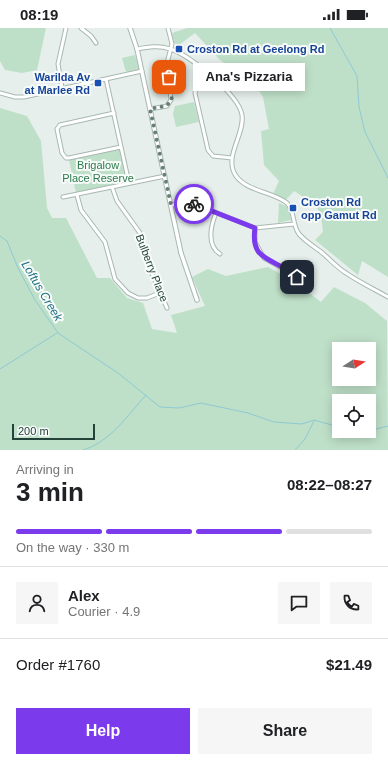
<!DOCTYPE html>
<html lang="en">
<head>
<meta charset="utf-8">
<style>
	:root { --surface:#fff; --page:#f6f6f6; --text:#202124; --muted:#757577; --line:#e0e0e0; --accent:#7c3aed }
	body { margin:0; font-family:Helvetica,sans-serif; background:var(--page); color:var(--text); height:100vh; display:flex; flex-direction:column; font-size:15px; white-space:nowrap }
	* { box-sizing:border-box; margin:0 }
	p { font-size:13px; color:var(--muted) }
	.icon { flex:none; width:22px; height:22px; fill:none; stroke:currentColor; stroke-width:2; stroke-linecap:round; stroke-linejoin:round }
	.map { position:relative; height:422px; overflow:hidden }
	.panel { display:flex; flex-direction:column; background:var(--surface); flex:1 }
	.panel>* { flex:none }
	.needle { width:26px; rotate:78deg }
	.fabs { position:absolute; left:332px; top:314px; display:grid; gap:8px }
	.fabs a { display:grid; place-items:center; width:44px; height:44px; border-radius:0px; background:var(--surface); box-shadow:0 2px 10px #0003; font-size:20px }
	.scale { position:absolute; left:12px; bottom:10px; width:83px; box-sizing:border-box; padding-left:4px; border:2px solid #24423a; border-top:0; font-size:11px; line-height:14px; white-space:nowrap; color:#24423a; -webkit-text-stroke:3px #f7fbf9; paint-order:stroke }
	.pin { position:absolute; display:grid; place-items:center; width:34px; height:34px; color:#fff; margin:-17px; border-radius:8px; box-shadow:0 2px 6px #0006 }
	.courier { position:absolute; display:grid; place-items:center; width:40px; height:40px; margin:-20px; border:3px solid #7c3aed; border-radius:50%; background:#fff; color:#222; box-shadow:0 1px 5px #0007 }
	.bubble { position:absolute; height:28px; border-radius:0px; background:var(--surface); box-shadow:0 2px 10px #0003; font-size:13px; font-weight:700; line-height:28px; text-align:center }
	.head em { font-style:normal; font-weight:700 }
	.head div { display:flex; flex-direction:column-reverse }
	.head { display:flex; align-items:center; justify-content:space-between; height:68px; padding:0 16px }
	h1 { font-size:26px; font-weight:700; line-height:30px }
	.bar { display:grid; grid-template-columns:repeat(4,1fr); gap:6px 4px; align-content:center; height:48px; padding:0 16px }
	.bar i { height:5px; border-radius:3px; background:var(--line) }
	.bar .on { background:var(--accent) }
	.bar p { grid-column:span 4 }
	.line { display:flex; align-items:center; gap:10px; padding:0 16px; border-top:1px solid var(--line) }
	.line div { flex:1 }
	.round { display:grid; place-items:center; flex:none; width:42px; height:42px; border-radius:0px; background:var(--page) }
	.cta { display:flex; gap:8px; margin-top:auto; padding:8px 16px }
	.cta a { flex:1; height:46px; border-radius:0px; background:var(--accent); color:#fff; font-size:16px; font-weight:700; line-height:46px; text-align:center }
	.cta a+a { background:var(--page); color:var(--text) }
	.status { display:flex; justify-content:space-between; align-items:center; height:28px; padding:0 20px; background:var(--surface); direction:ltr }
	.status svg { height:11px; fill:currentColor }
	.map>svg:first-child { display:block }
</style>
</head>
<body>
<div class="status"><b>08:19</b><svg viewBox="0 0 49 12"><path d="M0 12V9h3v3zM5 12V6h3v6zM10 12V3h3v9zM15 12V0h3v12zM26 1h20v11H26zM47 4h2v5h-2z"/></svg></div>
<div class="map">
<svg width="388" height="422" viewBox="0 0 388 422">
	<rect width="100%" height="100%" fill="#e6efeb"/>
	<path fill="#d4dfda" d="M166,36l2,16 -13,3 -4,-16z"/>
	<path fill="#bfe0c8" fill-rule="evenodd" d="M0,0h46l-9,42 -15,3 -17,-3 -5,-9z
		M187,0h201v249l-26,-16 -4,14 -43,-35 8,-8c-2,-27 -7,-27 -29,-41l-8,9 -13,-6 6,-13 -15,-16 -3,-34 8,-2 -6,-32 -7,-11 -36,-26 -25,-27 -16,12 -5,-2 -2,-10z
		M135,27l4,14 -13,3 -4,-14z
		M194,74l5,20 -23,5 -3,-13 2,-8z
		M0,80l27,8 14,25 6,67 5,10h14l31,60h13l17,20 16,5 9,26 25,4 -6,-18 34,-9 -13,-29 16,-8 18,7 42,-9 27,15 26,20 13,-15 31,16 22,18 1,129h-388zM339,321h30v30h-30zM339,373h30v30h-30z
		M120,121l7,32 -51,12 -7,-33z
		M279,175l9,4 3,13 -13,3z"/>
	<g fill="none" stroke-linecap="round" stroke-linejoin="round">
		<path stroke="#8ec9d4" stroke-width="1" d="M330,0l27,48 2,31 6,25 23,46
			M0,208l7,5 11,27 17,32 23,33 60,40 42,34 19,1 22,-5 47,10 26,9 28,2 12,-4 25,7
			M0,341l57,-36
			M369,403l19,-5
			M83,422c27,-8 44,-34 63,-55
			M295,422l10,-11 9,-18"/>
		<defs>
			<path id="minor" d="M81,0l10,8 5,7
				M137,21c11,-2 22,-4 33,0 19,5 69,46 72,66 3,20 -19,42 -6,61 12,16 36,15 51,27 8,8 5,22 12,31 6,7 14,12 21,17 9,7 16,16 26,22 13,9 28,16 42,24
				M209,47l-12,12 -2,6 13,57 5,6 19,2
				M106,51l23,104
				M62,60l-4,-24 8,-36
				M0,65l15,4h9l118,-26
				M150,81l17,-3 4,-6 -4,-37 5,-19 -4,-16
				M114,85l-54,12 -3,4 5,24 4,5h3l52,-11
				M112,159l5,14 23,32 7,29 20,46
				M77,167l4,15 24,32 10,37 13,14 10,5h9l15,-6
				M63,169l102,-21
				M171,177l21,-2 63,25 39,-4
				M216,185c-5,12 -10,32 4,41
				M255,200v14l9,16 38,21"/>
			<path id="tertiary" d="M130,0l7,21 44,204 16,47"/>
		</defs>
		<use href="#minor" stroke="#a8b8b2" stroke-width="5"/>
		<use href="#tertiary" stroke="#a8b8b2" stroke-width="5.5"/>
		<use href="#minor" stroke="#fff" stroke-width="3"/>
		<use href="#tertiary" stroke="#fff" stroke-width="3.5"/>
	</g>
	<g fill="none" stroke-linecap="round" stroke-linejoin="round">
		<path stroke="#687f78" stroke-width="4" stroke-dasharray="0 7.2" d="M169,49l3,19 -1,6 -6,4 -15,3 21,96 15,-2 8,1"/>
		<path stroke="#7c3aed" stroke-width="5" d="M194,176l61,24c-4,27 9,29 29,40 5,3 9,7 13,9"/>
	</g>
	<g fill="#1a4fb4" stroke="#f7fbf9" stroke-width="1.5">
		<rect x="175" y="17" width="8" height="8" rx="2"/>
		<rect x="94" y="51" width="8" height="8" rx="2"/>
		<rect x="289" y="176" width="8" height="8" rx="2"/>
	</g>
	<g text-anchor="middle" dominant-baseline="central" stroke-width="4" stroke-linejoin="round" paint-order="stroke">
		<g font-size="11" font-weight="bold" fill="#164399" stroke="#f7fbf9" text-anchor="start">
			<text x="187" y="21">Croston Rd at Geelong Rd</text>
			<text x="90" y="49" text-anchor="end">Warilda Av<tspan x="90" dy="13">at Marlee Rd</tspan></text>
			<text x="301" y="174">Croston Rd<tspan x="301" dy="13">opp Gamut Rd</tspan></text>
		</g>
		<g font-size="11" fill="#2d7a4b" stroke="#f7fbf9">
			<text x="98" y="137">Brigalow<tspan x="98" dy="13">Place Reserve</tspan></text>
		</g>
		<g font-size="11" fill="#24423a" stroke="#f7fbf9">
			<text transform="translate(152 240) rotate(69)">Bulberry Place</text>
		</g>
		<g font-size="12" font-style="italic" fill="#1c6f80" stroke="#f7fbf9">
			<text transform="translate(42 263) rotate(59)">Loftus Creek</text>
		</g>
	</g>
</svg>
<div class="fabs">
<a><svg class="needle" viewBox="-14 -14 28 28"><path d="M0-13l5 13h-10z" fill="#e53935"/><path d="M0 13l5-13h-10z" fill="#757577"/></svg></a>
<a><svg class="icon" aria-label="locate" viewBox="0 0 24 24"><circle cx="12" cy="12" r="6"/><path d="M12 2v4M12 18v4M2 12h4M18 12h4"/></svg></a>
</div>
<div class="scale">200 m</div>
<div class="pin" style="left:169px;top:49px;background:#ea580c"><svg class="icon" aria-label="bag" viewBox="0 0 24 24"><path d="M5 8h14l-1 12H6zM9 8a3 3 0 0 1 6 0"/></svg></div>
<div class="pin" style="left:297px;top:249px;background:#1f2937"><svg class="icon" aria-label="home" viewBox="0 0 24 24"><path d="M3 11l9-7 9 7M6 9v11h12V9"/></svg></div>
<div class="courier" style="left:194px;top:176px"><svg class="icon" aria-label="bike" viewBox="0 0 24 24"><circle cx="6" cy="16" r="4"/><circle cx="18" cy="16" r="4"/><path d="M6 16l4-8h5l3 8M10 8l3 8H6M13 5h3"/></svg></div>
<div class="bubble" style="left:193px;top:35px;width:112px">Ana's Pizzaria</div>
</div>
<section class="panel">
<div class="head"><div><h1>3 min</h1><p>Arriving in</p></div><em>08:22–08:27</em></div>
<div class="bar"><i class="on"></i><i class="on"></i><i class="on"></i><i></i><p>On the way · 330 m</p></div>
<div class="line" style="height:72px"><a class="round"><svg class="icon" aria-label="person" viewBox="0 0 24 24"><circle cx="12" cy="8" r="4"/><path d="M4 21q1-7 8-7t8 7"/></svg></a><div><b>Alex</b><p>Courier · 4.9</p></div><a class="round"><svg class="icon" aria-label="chat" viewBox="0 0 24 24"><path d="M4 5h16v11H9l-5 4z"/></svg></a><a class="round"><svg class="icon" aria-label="phone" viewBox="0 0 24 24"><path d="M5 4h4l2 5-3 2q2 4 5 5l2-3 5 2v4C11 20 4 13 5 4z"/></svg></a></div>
<div class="line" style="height:52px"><div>Order #1760</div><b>$21.49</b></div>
<div class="cta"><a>Help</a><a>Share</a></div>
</section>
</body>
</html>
